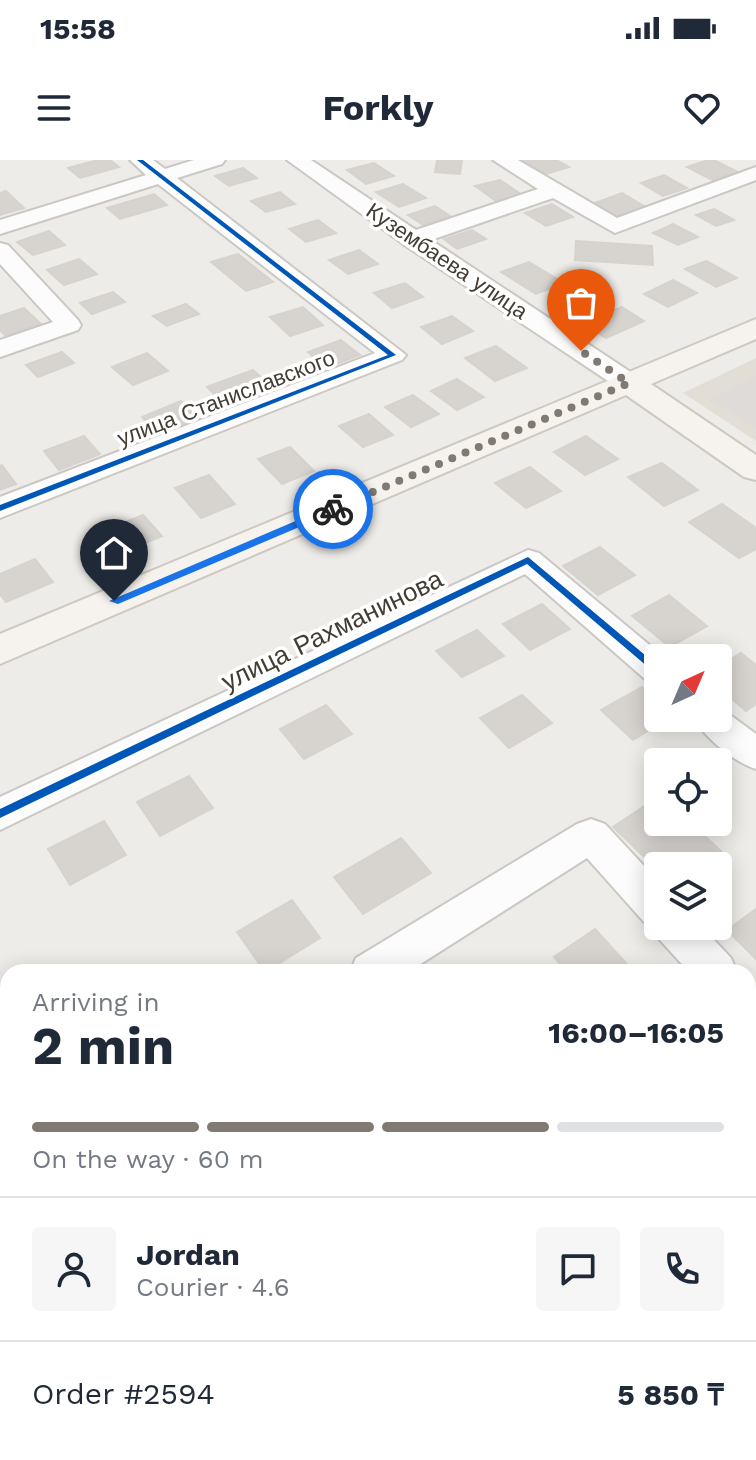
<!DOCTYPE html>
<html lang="en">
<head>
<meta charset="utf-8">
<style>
	:root { --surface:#fff; --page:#f6f6f7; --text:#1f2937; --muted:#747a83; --line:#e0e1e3; --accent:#807a73 }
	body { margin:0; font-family:"Work Sans",sans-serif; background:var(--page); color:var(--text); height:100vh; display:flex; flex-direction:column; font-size:30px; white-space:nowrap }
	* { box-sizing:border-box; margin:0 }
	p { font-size:26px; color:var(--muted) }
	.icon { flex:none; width:44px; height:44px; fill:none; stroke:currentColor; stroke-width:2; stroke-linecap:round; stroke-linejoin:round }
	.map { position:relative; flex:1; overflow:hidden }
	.side { position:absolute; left:0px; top:804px; width:756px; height:496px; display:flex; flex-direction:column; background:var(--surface); border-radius:24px 24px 0 0; box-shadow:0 4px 20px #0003 }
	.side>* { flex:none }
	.needle { width:52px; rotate:44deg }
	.tools { position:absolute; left:644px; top:484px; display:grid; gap:16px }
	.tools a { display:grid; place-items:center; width:88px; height:88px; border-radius:8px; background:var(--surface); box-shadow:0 4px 20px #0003; font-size:40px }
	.pin { position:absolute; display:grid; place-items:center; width:68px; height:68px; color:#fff; margin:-82px -34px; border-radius:50% 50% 50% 0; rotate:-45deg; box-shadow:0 0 8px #0007 }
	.pin .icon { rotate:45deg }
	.courier { position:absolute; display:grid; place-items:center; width:80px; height:80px; margin:-40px; border:6px solid #1a73e8; border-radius:50%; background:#fff; color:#222; box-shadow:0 2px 10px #0007 }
	.headline em { font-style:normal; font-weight:700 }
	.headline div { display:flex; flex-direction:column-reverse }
	.headline { display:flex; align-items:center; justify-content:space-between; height:136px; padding:0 32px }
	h1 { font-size:52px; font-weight:700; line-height:60px }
	.bar { display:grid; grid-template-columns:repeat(4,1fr); gap:12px 8px; align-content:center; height:96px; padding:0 32px }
	.bar i { height:10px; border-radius:6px; background:var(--line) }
	.bar .on { background:var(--accent) }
	.bar p { grid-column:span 4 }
	.line { display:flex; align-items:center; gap:20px; padding:0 32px; border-top:2px solid var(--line) }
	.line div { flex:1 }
	.round { display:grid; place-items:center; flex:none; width:84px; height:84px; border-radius:8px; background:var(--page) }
	.status { display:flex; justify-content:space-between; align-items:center; height:56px; padding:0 40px; background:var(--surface); direction:ltr }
	.status svg { height:22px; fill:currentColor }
	header { display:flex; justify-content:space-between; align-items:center; height:104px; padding:0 32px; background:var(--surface); font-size:36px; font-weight:700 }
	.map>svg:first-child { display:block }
</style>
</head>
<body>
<div class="status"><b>15:58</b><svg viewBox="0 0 49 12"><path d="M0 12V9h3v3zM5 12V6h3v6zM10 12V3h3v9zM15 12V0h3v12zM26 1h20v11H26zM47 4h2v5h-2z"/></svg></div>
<header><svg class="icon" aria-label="menu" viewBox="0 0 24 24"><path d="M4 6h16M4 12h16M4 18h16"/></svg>Forkly<svg class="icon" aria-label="heart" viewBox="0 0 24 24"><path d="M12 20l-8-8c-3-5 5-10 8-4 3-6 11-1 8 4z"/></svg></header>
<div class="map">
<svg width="756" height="1300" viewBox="0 0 756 1300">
	<rect width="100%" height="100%" fill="#eeece8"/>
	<path fill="#e3ded5" d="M756,198v83l-73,-48z"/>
	<path fill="#dedbd8" d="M756,215v53l-46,-28z"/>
	<path fill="#d7d3cf" stroke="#d6d3ce" stroke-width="2" d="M98,0h12l9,7 -39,11 -12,-10z
		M437,0h25l-2,14 -25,-2z
		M556,0l13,7 -23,7 -23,-13z
		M708,0h6l24,12 -24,9 -27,-14z
		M374,3l20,13 -28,8 -19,-14z
		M243,8l14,10 -28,8 -14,-10z
		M664,15l23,13 -24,8 -22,-13z
		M500,20l21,14 -25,7 -21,-15z
		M403,24l23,14 -27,9 -23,-15z
		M6,31l18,17 -24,7v-22z
		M280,32l15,12 -29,8 -15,-11z
		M622,33l22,13 -27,10 -22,-13z
		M154,34l13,11 -47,14 -13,-11z
		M552,44l21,13 -27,9 -21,-13z
		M435,46l15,10 -27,9 -15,-10z
		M714,49l20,11 -18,6 -20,-11z
		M318,60l18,13 -30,9 -17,-13z
		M673,64l25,13 -20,8 -25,-12z
		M472,70l14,9 -29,10 -13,-10z
		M49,71l16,14 -32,10 -16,-13z
		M576,81l76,5 1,19 -78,-5z
		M359,90l19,14 -30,10 -19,-14z
		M238,94l35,28 -27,9 -35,-29z
		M79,99l18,15 -33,11 -17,-15z
		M706,101l31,17 -21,9 -31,-18z
		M529,102l35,21 -28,11 -35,-22z
		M673,120l24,13 -29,14 -24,-13z
		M405,123l18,14 -31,11 -18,-15z
		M113,132l12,10 -33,12 -12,-11z
		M186,144l13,10 -32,12 -14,-10z
		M303,147l20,18 -33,11 -20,-19z
		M622,147l22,14 -38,17 -22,-14z
		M24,148l17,16 -35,12 -6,-6v-14z
		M452,156l21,15 -31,13 -21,-17z
		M341,180l19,15 -34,13 -18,-16z
		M496,186l31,22 -32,13 -30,-23z
		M62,192l12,11 -36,14 -12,-12z
		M147,193l21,18 -35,14 -21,-18z
		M253,210l24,22 -47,18 -23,-23z
		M457,219l27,18 -27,13 -26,-19z
		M413,235l26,19 -28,13 -26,-20z
		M181,241l17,17 -39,16 -17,-17z
		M369,254l24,21 -30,12 -24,-21z
		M84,276l16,18 -41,16 -15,-19z
		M586,276l32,23 -33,16 -31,-23z
		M290,287l24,24 -32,13 -24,-25z
		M662,303l36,27 -34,16 -36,-29z
		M2,305l14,19 -16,6v-24z
		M530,307l31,24 -35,17 -31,-25z
		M209,315l26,29 -34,14 -26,-30z
		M722,344l34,24v21l-17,9 -50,-36z
		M143,355l19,21 -61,25 -17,-22z
		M600,387l35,28 -37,20 -35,-29z
		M35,399l18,23 -47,20 -6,-8v-20z
		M669,435l38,31 -37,21 -38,-31z
		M542,444l28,25 -40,21 -27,-26z
		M477,470l27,26 -42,21 -26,-26z
		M741,493l15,12v39l-10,7 -28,-24v-20z
		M642,527l16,14v17h11l-36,22 -32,-30z
		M522,535l30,28 -43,25 -29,-30z
		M326,545l26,29 -48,25 -24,-30z
		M189,616l24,32 -53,28 -23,-34z
		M658,637v25h32l37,35 -13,9h-56v4l-45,-43z
		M104,661l22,34 -56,30 -22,-36z
		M401,678l30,35 -68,41 -29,-37z
		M292,740l28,38 -55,34 -28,-40z
		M756,749v50l-29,-29z
		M595,769l39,43h-67l-13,-15z
		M8,906v62l-8,5v-62z
		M748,932l8,8v15l-8,7z
		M756,1245v31l-8,-11v-13z
		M713,1292h25l6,8h-40z"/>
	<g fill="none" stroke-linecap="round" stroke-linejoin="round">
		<defs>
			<path id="street" d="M130,0h23l12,9 29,-9h31l-3,4 -45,14 229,177 -4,5 -402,158v-21l375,-144 -217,-169 -158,50v-14l146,-45z
				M287,0h24l105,70 122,-41 -45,-29h25l99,58 139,-51v13l-141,53 -62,-35 -122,42 207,137 4,6 -4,6h-18l-217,-145z
				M0,83l8,2 70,75 3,5 -3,5 -78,27v-17l53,-18 -53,-58z
				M528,390l11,3 126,105h-7v26l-12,-4 -121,-106 -525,256v-33z
				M718,546l38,28v35c-22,-7 -51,-31 -62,-51h24z
				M591,659l14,5 53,57v45h43l30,32 6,14h-48l-30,-33 -5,-14 -10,-3 -57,-64 -179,114h-58l6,-14 221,-134z
				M748,828l8,3v45l-8,-3z
				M8,1014v50l-8,3v-50z"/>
			<path id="secondary" d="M756,159v20l-105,45 105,71v25l-12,-3 -118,-82 -626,269v-30z"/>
		</defs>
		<use href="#street" stroke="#cbc8c4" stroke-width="4"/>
		<use href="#secondary" stroke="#cec9bf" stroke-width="4"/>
		<use href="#street" fill="#fcfcfc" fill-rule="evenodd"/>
		<use href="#secondary" fill="#f6f3ee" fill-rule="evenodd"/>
		<defs>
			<path id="cycleway" d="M137,0h6l253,195 -396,156v-6l388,-150z
				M528,397l130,109v8l-3,-1 -128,-109 -527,254v-9z"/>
		</defs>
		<use href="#cycleway" stroke="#fff" stroke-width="5"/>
		<use href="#cycleway" fill="#0057b8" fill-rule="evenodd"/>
	</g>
	<path fill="#1a73e8" d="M333,345l4,6 -219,93 -9,-3z"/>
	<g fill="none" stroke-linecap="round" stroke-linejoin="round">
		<path stroke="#807a73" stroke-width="8" stroke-dasharray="0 14.4" d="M333,349l296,-126 -48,-32"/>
	</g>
	<g text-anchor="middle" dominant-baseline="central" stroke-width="7" stroke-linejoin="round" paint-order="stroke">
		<g font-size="22" fill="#443d34" stroke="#fff">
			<text transform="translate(447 101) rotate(34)">Кузембаева улица</text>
			<text transform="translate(226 238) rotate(-21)">улица Станиславского</text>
		</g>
		<g font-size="26" fill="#443d34" stroke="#fff">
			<text transform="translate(332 470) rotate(-26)">улица Рахманинова</text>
		</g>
	</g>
</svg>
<div class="tools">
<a><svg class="needle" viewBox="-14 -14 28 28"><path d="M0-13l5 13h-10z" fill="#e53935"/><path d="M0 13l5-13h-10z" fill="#747a83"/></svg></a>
<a><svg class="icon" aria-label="locate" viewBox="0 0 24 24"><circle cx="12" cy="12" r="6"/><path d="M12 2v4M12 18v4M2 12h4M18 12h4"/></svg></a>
<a><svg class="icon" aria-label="layers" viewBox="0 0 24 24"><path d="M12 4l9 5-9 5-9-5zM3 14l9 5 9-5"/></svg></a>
</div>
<div class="pin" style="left:581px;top:191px;background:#ea580c"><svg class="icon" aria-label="bag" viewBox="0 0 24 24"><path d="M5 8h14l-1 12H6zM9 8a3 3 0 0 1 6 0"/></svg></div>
<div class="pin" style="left:114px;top:441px;background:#1f2937"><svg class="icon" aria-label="home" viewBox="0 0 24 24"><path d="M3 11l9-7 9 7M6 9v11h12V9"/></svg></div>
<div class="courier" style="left:333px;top:349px"><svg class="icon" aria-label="bike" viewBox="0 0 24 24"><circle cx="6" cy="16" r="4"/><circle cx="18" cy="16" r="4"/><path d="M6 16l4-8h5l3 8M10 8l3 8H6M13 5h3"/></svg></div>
<section class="side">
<div class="headline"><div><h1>2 min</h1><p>Arriving in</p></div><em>16:00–16:05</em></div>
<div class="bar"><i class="on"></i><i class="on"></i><i class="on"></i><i></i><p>On the way · 60 m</p></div>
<div class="line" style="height:144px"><a class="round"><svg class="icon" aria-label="person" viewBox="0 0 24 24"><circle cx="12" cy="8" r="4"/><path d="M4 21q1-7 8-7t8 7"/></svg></a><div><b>Jordan</b><p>Courier · 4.6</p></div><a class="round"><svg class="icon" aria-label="chat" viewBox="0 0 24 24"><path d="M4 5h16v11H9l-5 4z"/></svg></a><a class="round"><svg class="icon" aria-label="phone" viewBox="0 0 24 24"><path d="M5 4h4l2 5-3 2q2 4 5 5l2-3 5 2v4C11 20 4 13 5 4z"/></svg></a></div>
<div class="line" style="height:104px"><div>Order #2594</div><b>5 850 ₸</b></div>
</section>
</div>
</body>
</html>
